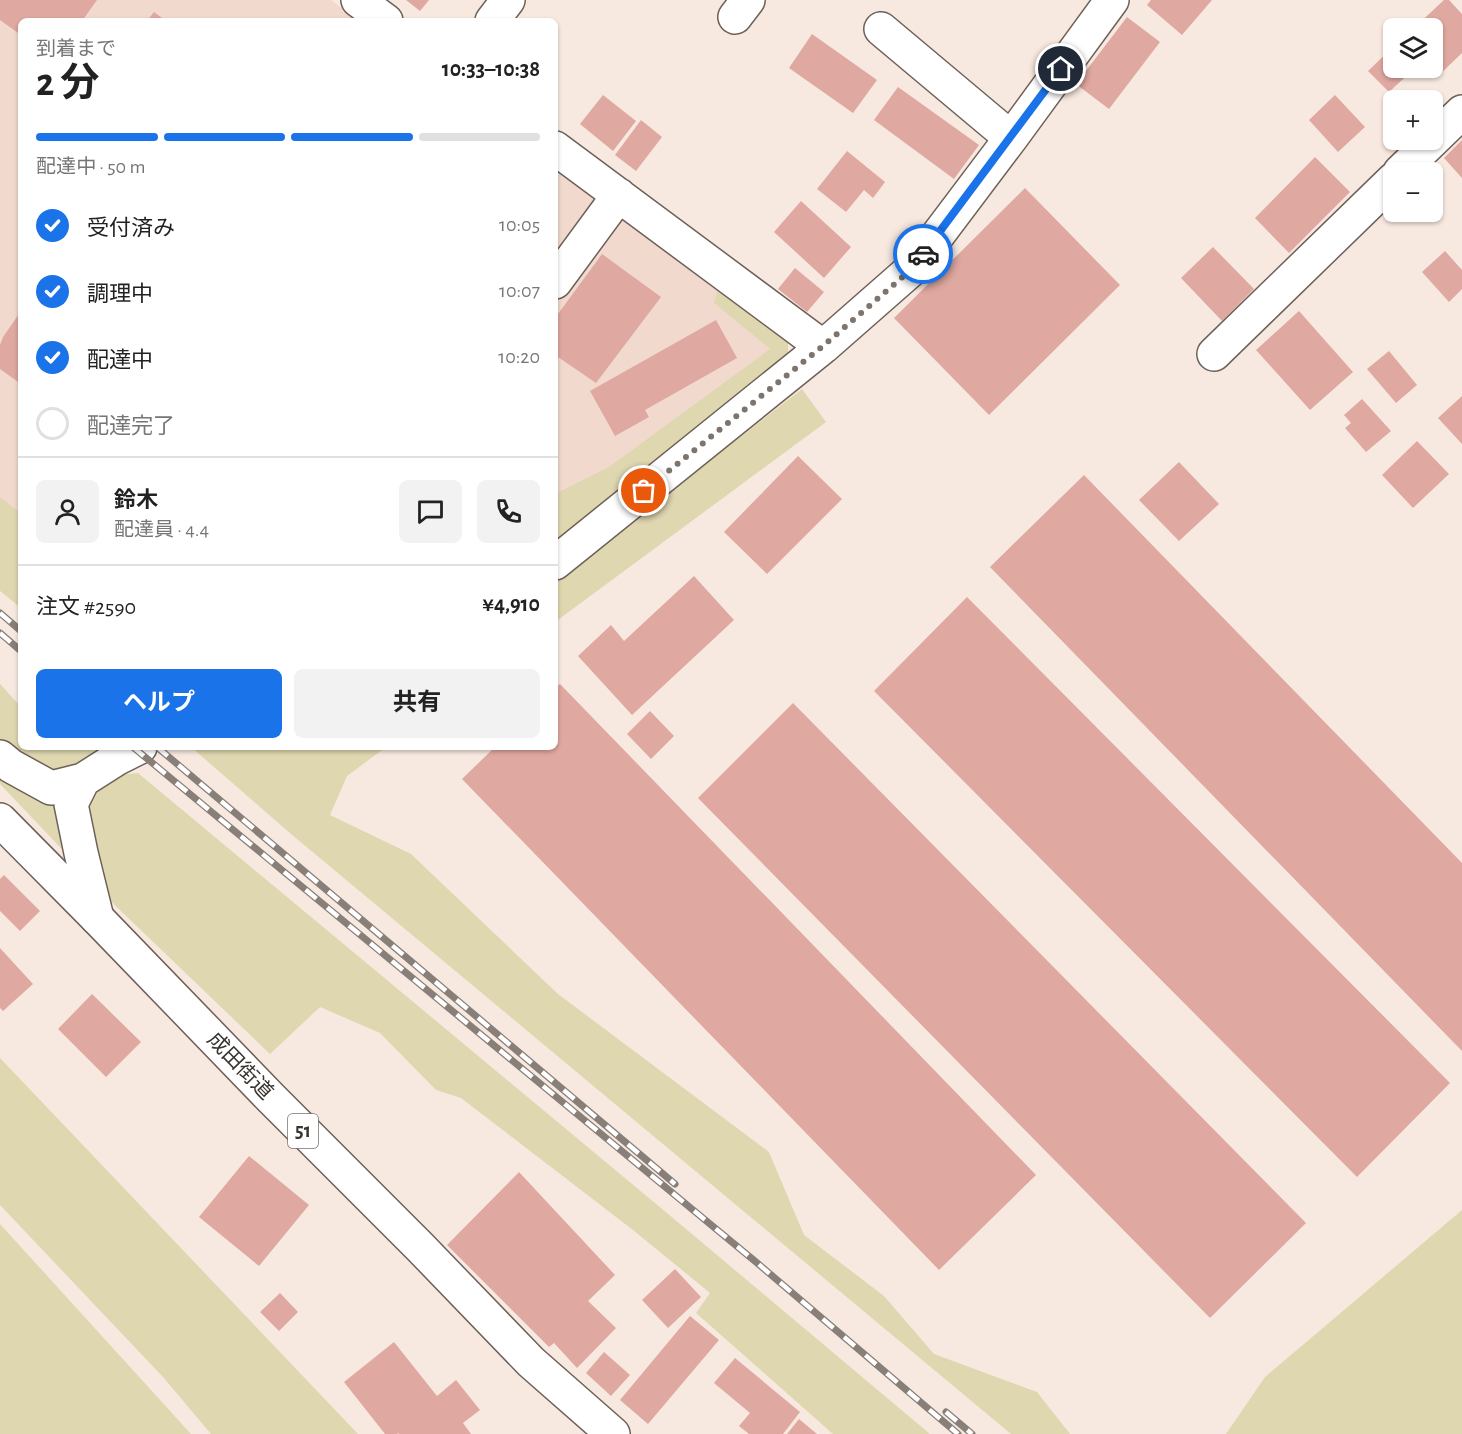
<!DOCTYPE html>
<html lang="ja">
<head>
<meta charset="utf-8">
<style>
	:root { --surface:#fff; --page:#f2f2f2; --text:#222; --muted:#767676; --line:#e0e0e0; --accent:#1a73e8 }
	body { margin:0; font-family:"Alegreya Sans","Noto Sans JP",sans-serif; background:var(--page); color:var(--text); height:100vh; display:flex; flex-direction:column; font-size:22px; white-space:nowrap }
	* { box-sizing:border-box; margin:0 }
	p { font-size:20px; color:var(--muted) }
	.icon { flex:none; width:33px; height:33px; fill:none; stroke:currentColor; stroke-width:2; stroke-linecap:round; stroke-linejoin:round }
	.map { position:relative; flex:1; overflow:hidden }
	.sheet { position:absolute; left:18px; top:18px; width:540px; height:732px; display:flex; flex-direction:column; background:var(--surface); border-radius:9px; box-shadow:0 2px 4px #0004 }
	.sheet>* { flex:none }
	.buttons { position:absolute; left:1383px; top:18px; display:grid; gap:12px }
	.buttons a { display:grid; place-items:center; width:60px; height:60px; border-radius:9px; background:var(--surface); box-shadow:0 2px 4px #0004; font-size:30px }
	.pin { position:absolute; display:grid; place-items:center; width:51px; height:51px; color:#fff; margin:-26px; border:3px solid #fff; border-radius:50%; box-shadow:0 2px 6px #0007 }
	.courier { position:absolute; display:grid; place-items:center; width:60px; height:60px; margin:-30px; border:4px solid #1a73e8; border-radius:50%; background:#fff; color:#222; box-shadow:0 2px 8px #0007 }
	.summary em { font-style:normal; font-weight:700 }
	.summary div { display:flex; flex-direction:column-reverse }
	.summary { display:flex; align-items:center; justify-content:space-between; height:102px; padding:0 18px }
	h1 { font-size:39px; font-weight:700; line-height:45px }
	.bar { display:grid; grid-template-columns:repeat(4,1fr); gap:9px 6px; align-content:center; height:72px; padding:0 18px }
	.bar i { height:8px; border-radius:4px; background:var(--line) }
	.bar .active { background:var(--accent) }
	.bar p { grid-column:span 4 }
	.line { display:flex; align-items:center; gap:15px; padding:0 18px; border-top:2px solid var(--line) }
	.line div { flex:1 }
	.round { display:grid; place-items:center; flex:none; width:63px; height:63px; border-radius:9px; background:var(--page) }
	ol { padding:0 18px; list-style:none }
	li { display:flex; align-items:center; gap:18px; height:66px }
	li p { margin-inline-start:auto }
	li .icon { padding:6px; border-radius:50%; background:var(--accent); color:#fff; stroke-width:4 }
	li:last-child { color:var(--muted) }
	li i { width:33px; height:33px; border:3px solid var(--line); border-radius:50% }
	.cta { display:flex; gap:12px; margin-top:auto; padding:12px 18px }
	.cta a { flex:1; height:69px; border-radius:9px; background:var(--accent); color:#fff; font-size:24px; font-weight:700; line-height:69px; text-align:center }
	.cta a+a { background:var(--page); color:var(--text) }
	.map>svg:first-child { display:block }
</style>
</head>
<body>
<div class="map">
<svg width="1462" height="1434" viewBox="0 0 1462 1434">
	<rect width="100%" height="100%" fill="#f8e9e0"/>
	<path fill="#f1dacd" d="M0,0h331l28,21h-338v563l-21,-17z
		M555,167l233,174 -233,202z"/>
	<path fill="#dfd7b0" d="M718,289l70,52v19l-233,184v-50l54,-27 161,-118 -56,-46z
		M802,389l24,33 -271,200v-41z
		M0,497l21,16v95l-21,-17z
		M0,684l21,23v40h91l-49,26 -14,-2 -49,-28z
		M191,747h195l-39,29 -17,39 81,39 147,140 211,158 35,83 80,61 50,58 103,38 33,42h-59l-720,-600z
		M0,773l54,28 22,63 -76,-80z
		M138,773l529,440 263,221h-97l-137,-121 14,-20 -77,-63 -172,-132 -25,-8 -56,-57 -60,-26 -50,47 -171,-164 -18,-68 11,-33 26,-14z
		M0,1058l358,376h-147l-48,-57 -163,-172z
		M1462,1210v224h-236l39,-57z
		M0,1224l191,210h-191z"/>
	<path fill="#dfa8a0" d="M0,0h97l-15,21h-61v14l-21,-15z
		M406,0h23l-9,11z
		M1151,0h61l-30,35 -35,-30z
		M1444,0h5l13,14v39l-23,22 -7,-7v-40h-18z
		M154,12l12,9h-19z
		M1127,17l33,25 -51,67 -33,-25z
		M812,34l65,46 -24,33 -64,-45z
		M1394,46v22h21l-26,24 -21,-21z
		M898,87l81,58 -25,34 -80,-59z
		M603,95l33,26 -23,30 -33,-27z
		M1335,95l30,32 -27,25 -29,-32z
		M641,120l21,17 -26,34 -21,-16z
		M1462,140v38l-18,-20z
		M847,151l38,31 -12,16 -9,-8 -18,22 -29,-23z
		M1315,157l35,35 -61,61 -34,-35z
		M1025,188l95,97 -131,130 -95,-97z
		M801,201l50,46 -27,31 -50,-46z
		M1213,247l41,42 -32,32 -41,-43z
		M1445,251l17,19v19l-13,13 -27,-30z
		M602,254l59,43 -65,86 -41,-28v-37z
		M795,268l29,24 -17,20 -29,-23z
		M21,311v73l-21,-15v-24l3,-8z
		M1299,311l54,61 -43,38 -54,-60z
		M716,320l21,38 -92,52 4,7 -34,19 -25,-45z
		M1389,351l28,34 -21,18 -29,-34z
		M1462,396v48l-24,-26z
		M1362,399l29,32 -25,21 -21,-24 6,-5 -7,-8z
		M1417,441l32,33 -36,34 -31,-33z
		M798,456l44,43 -75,75 -43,-42z
		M1179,462l40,42 -40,37 -40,-41z
		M1084,475l378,388v188l-472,-484z
		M694,576l40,44 -102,95 -54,-59 33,-31 13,16z
		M967,597l483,486 -93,94 -483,-486z
		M560,684l476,491 -97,95 -477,-491 33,-32h60v-59z
		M793,703l513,520 -96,95 -512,-520z
		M650,711l24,25 -23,23 -24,-25z
		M4,875l36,36 -20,20 -20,-20v-32z
		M0,948l33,36 -30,27 -3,-3z
		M92,994l49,48 -35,35 -48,-48z
		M249,1156l60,49 -50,61 -60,-49z
		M519,1172l96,103 -27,26 28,27 -39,40 -23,-25 -5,4 -102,-102z
		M675,1269l26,28 -33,31 -26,-28z
		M280,1293l18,19 -19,19 -19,-19z
		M690,1316l29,24 -71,84 -28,-24z
		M394,1342l43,54 19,-16 24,30 -17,13 8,11h-72l-1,-1 -1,1h-12l-41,-52z
		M604,1352l26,23 -19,21 -25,-23z
		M735,1358l65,54 -17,22h-34l-10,-8 11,-13 -36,-30z
		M799,1419l18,15h-30z"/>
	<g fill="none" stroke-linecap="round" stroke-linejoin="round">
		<defs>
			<path id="minor" d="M358,0l28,21
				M735,17l13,-17
				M492,21l16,-21
				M881,29l130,109
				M555,148l268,199
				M1400,172l62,-60
				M555,282l64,-87
				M1214,354l180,-175
				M555,563l268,-216 90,-79 98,-130 101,-138
				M0,757l11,9 40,22 32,-8 -12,24 10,49 16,65
				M83,780l33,-21 24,-12"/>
			<path id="highway" d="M0,820l97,98 174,180 149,149 111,115 82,72"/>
		</defs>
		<use href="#minor" stroke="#6d6058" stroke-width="36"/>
		<use href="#highway" stroke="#6d6058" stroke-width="36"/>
		<use href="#minor" stroke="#fff" stroke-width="33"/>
		<use href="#highway" stroke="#fff" stroke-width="33"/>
		<defs>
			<path id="rail" d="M0,613l21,18
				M0,633l21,18
				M133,747l623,515 202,172
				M157,747l518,437
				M946,1412l26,22"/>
		</defs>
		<use href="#rail" stroke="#887f79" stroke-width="7"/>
		<use href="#rail" stroke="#fff" stroke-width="4.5" stroke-dasharray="14" stroke-linecap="butt"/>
	</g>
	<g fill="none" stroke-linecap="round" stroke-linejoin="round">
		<path stroke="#7d746e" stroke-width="6" stroke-dasharray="0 10.8" d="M644,491l179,-145 90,-78 10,-14"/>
		<path stroke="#1a73e8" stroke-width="8" d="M923,254l138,-185"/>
	</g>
	<g text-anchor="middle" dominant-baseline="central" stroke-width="6" stroke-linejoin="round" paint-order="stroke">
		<rect fill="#fff" stroke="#76726f" stroke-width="1.5" x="288" y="1114" width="30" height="34" rx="4.5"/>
		<g font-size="20" font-weight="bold" fill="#3b3531">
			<text x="303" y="1131">51</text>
		</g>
		<g font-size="21" fill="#3b3531" stroke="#fff">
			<text transform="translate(240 1066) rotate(46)">成田街道</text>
		</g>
	</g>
</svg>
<div class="buttons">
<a><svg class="icon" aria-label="layers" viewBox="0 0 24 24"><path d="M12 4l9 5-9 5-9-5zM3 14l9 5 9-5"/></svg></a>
<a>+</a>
<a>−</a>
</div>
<div class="pin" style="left:644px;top:491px;background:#ea580c"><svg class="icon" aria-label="bag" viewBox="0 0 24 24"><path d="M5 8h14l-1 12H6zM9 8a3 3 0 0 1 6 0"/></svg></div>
<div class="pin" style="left:1061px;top:69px;background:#1f2937"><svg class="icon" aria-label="home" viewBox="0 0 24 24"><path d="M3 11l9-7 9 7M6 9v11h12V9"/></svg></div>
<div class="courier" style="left:923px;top:254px"><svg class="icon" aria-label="car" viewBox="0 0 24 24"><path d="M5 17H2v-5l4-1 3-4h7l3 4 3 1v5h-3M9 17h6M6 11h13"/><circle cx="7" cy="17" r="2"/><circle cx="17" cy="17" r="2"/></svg></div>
<section class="sheet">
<div class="summary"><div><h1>2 分</h1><p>到着まで</p></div><em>10:33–10:38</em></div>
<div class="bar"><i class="active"></i><i class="active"></i><i class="active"></i><i></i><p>配達中 · 50 m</p></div>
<ol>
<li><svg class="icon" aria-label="check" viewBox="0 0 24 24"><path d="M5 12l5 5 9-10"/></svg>受付済み<p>10:05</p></li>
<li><svg class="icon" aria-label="check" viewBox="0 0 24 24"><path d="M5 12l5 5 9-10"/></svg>調理中<p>10:07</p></li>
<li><svg class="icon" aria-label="check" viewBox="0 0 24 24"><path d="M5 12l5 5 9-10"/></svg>配達中<p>10:20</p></li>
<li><i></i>配達完了</li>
</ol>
<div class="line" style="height:108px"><a class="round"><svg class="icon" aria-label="person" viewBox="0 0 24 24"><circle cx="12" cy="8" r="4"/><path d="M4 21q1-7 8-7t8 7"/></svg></a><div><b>鈴木</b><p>配達員 · 4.4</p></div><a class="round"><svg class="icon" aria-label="chat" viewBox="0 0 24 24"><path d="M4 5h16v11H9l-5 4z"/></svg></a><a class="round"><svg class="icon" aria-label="phone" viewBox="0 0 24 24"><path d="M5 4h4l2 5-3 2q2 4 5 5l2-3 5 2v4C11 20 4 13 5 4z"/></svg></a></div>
<div class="line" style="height:78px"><div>注文 #2590</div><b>¥4,910</b></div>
<div class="cta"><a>ヘルプ</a><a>共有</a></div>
</section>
</div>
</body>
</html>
